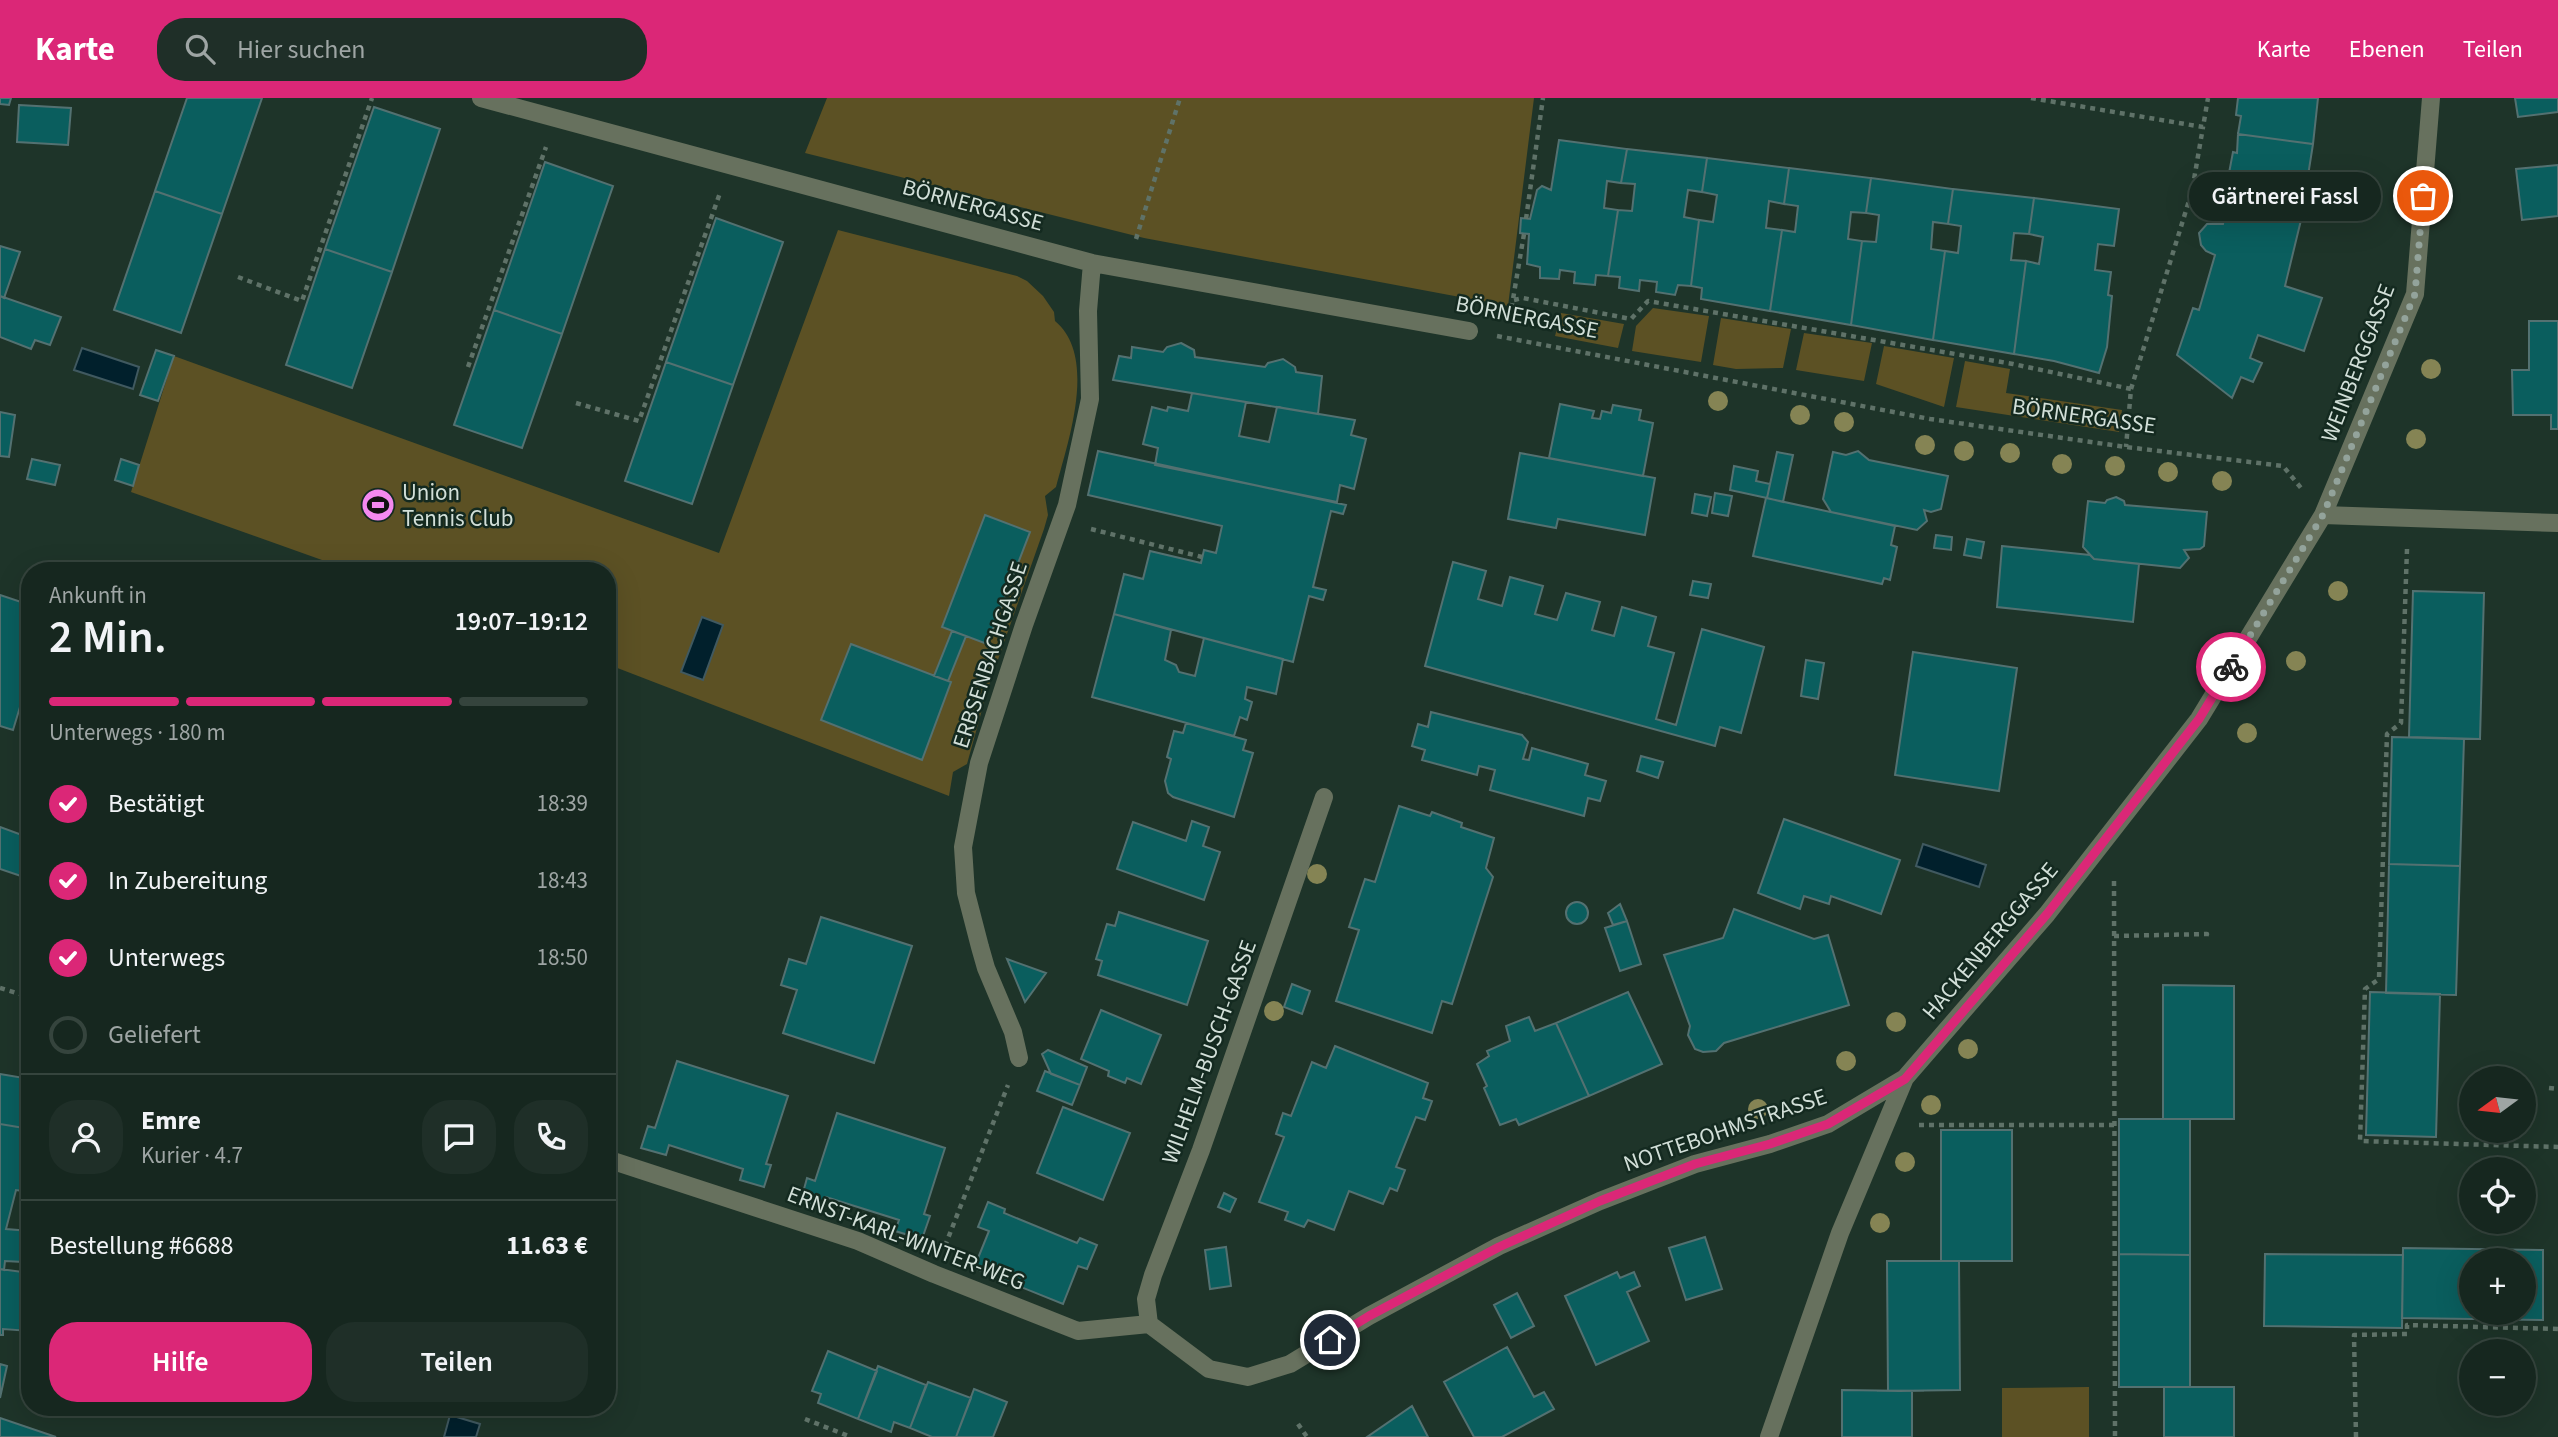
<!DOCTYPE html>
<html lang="de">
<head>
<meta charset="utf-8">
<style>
	:root { --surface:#16271f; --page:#1f2f28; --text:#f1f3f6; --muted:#9ea5a4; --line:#35443d; --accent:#db2777 }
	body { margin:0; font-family:"Source Sans 3",sans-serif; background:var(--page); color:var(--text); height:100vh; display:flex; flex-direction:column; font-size:26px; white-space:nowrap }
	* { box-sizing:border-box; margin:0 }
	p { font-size:23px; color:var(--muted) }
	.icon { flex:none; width:38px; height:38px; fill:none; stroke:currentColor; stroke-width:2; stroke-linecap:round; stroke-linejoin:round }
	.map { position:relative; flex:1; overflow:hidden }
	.details { position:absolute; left:21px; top:464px; width:595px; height:854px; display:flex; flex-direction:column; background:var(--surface); border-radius:28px; box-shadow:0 7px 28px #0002,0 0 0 2px var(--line) }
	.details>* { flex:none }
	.needle { width:46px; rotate:255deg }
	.controls { position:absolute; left:2459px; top:968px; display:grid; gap:14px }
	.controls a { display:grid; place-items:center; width:77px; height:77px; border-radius:50%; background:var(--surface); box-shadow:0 7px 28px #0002,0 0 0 2px var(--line); font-size:35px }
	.pin { position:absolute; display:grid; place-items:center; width:60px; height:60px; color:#fff; margin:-30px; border:4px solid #fff; border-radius:50%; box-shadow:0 2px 7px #0007 }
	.courier { position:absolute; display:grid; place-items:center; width:70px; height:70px; margin:-35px; border:5px solid #db2777; border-radius:50%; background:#fff; color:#222; box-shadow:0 2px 9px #0007 }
	.bubble { position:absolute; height:49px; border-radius:24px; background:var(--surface); box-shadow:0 7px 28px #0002,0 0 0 2px var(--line); font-size:23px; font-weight:600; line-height:49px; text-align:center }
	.headline em { font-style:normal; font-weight:600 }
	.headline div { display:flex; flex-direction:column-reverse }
	.headline { display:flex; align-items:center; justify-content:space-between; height:119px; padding:0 28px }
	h1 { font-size:46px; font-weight:600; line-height:52px }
	.bar { display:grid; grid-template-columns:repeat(4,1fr); gap:10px 7px; align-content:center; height:84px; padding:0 28px }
	.bar i { height:9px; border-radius:5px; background:var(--line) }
	.bar .on { background:var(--accent) }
	.bar p { grid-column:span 4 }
	.line { display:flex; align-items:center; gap:18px; padding:0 28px; border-top:2px solid var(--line) }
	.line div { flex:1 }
	.round { display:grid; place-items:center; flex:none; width:74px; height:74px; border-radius:28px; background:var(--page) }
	ol { padding:0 28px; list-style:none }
	li { display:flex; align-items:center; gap:21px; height:77px }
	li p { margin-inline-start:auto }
	li .icon { padding:7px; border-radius:50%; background:var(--accent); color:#fff; stroke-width:4 }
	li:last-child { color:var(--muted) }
	li i { width:38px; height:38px; border:4px solid var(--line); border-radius:50% }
	.action { display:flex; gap:14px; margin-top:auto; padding:14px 28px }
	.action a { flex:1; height:80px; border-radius:28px; background:var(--accent); color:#fff; font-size:28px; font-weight:600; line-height:80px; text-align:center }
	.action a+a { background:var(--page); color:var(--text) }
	header { display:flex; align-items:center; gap:42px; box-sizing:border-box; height:98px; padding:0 35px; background:var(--accent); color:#fff }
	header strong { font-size:33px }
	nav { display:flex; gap:38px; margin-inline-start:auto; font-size:24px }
	.search { width:490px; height:63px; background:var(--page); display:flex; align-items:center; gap:18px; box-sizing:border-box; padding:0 24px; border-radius:28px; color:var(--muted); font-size:26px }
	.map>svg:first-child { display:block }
</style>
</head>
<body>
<header>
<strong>Karte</strong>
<div class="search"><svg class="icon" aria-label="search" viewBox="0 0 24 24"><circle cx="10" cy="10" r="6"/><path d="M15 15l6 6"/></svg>Hier suchen</div>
<nav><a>Karte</a><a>Ebenen</a><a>Teilen</a></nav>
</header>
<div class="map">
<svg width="2558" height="1339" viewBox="0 0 2558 1339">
	<rect width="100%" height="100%" fill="#1e3429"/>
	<path fill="#5c5124" d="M827,0h707l-26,208 -364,-68 -339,-85z
		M838,132l179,46 10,5 16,15 11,16 1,9c43,36 13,120 1,166l-11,9 3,19 -4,14 -56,159 -21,76 -14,8 -4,24 -342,-132v-94h-257l-219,-78 43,-136 545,197z
		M1653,210l56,8 -8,46 -69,-11 4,-25z
		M1561,215l63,11 -6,24 -63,-12z
		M1721,220l70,11 -8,39 -47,1 -23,-4z
		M1804,235l68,10 -8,38 -68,-11z
		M1884,248l70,12 -10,49 -68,-23z
		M1965,263l45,8 -4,24 116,17 -3,22 -163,-25z
		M2089,1289v50h-87v-49z"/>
	<path fill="#01202c" stroke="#405960" stroke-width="2" d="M82,250l57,19 -6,22 -59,-19z
		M702,519l21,8 -20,55 -22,-8z
		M1923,746l63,21 -7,22 -63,-21z
		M450,1317l30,9 -4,13h-32z"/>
	<path fill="#0a5e5e" stroke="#537171" stroke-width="2" fill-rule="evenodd" d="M0,0h11l-2,7 -9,-1z
		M187,0h75l-40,116 -67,-23z
		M2238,0h80l-5,46 -75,-10 3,-18 -5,-1z
		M2515,0h43v14l-40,5z
		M19,7l52,3 -3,37 -51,-3z
		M374,9l66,22 -48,143 -67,-23z
		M2238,36l75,10 -12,76 -16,66 37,12 -18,53 -46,-16 -8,23 12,5 -9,19 -12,-5 -9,21 -55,-43 16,-47 6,2 16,-55 -9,-4 -5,-6 -2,-12 8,-9h16l10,-50 -4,-1 4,-21 4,1z
		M1559,42l68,9 -6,34 -14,-2 -3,27 14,2 -10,66 -12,-1 -1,10 -21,-2 1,-11 -15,-2 -1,9 -19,-1v-11l-13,-3 2,-30 -9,-1 1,-15 9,1 7,-29 5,-4 9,4z
		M1627,51l80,9 -5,34 -14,-2 -4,27 15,3 -8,66 -13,-1 -3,10 -19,-3 1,-10 -17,-2 -1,11 -20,-3 1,-11 -12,-1 10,-66 14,1 3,-27 -14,-1z
		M1707,60l82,10 -5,36 -15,-3 -3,27 16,2 -12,81 -69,-12 1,-11 -11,-2 8,-66 14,2 4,-27 -15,-3z
		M545,64l68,24 -51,148 -68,-24z
		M2558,67v51l-36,4 -6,-51z
		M1789,70l82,10 -5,35 -15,-1 -3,27 14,2 -11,84 -81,-14 12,-81 13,2 3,-26 -14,-2z
		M1871,80l82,11 -5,35 -15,-2 -2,27 14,2 -12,89 -82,-15 11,-84 14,1 3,-27 -13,-2z
		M1953,91l81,9 -5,36 -15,-1 -3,27 15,1 -12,93 -81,-14 12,-89 13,2 3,-27 -13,-2z
		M155,93l67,23 -41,119 -67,-23z
		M2034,100l85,11 -5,37 -16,-2 -3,26 16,2 -3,23 4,1 -5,51 -8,26 -45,-12 -40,-7 12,-93 13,3 4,-27 -14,-3z
		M716,120l67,24 -50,143 -67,-23z
		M0,148l20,6 -16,46 -4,-2z
		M325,151l67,23 -40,116 -66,-23z
		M0,198l61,21 -11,28 -15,-5 -4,9 -31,-12z
		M494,212l68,24 -40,114 -68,-23z
		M2529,223h29v108h-7v-14h-38l-1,-45h17z
		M1181,245l13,7 1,7 70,10 3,-4 15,-4 12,8 1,5 26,4 -4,38 -205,-34 6,-24 12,2 1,-11 31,5 4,-5z
		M156,252l18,6 -16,45 -18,-6z
		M666,264l67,23 -41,119 -67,-23z
		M1192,295l54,9 -7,34 30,6 8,-35 78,13 -4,15 15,4 -12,50 -14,-4 -3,17 -182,-37 3,-17 -15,-4 9,-37 15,4 1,-4 20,4z
		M1560,306l34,7 -2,7 8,1 2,-8 9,2 2,-8 28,5 -2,10 14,3 -10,53 -94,-18z
		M0,314l15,3 -6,42 -9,-1z
		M1098,353l248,54 -3,9 -12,-3 -18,76 13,3 -3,10 -14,-4 -16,66 -179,-48 10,-40 19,5 7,-28 51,12 3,-13 12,3 6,-27 -134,-31z
		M1858,353l11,9 79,16 -7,33 -10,3 -7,-2 3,11 -10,9 -86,-18 -8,-13 10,-47 13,3z
		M1777,354l16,3 -10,47 -16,-4z
		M1520,355l135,25 -10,57 -87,-16 -2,9 -48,-9z
		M32,361l28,6 -5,20 -28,-6z
		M121,361l18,6 -6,21 -18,-6z
		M1734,368l24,5 -2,10 14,3 -3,14 -37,-8z
		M1715,395l17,3 -4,20 -16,-3z
		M1695,396l16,3 -4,19 -15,-3z
		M2116,399l8,4 1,4 82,7 -3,34 -4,3 -16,1 5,8 -9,10 -86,-9 -11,-12 5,-46 17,2 2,-3z
		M1766,400l129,28 -4,19 6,2 -7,33 -6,-2 -2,6 -129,-28z
		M985,417l45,17 -43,112 -45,-17z
		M1936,437l16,2 -1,13 -17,-2z
		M1967,441l17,3 -3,16 -17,-3z
		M2002,448l88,9 4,4 45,5 -6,58 -136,-15z
		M1453,464l33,9 -8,28 24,7 8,-29 33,9 -8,28 22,6 9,-27 34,9 -8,28 22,6 8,-29 34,10 -8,29 26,7 -18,66 20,6 26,-96 62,18 -23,86 -21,-6 -5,19 -290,-80z
		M1693,483l18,3 -3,14 -18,-3z
		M2413,493l71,2 -4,146 -71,-2z
		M0,497l30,10v15l-9,27 9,3v24l-17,56 -13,-4z
		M1114,516l57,16 -6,30 11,5 3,7 16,4 9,-38 79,21 -7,35 -29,-7 -2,12 7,3 -5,18 -7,-3 -6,19 -142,-39z
		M952,533l14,5 -18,45 -14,-5z
		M851,546l100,38 -29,78 -101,-40z
		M1913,554l104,16 -18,123 -104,-16z
		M1806,562l18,3 -6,36 -17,-3z
		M1431,614l91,23 6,7 -5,17 6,1 3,-12 56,16 -3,11 21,6 -6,20 -12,-3 -4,18 -94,-26 5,-20 -16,-4 -2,9 -55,-15 3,-10 -13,-4 6,-22 10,3z
		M1186,625l60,17 -3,10 10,3 -19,64 -61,-20 -5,-4 -3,-12 6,-22 -4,-2 7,-26 9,2z
		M2392,639l72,2 -4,127 -71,-2z
		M1641,658l22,6 -5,16 -21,-7z
		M1399,708l31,10 2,-4 30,11 -1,4 33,11 -8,30 7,9 -41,127 -10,-3 -10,32 -96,-32 23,-71 -10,-3 16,-48 10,3z
		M1784,721l116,41 -19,54 -50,-18 -2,8 -25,-8 -4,13 -42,-16z
		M1192,723l17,6 -6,19 17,6 -16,48 -87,-31 16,-47 53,19z
		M0,729l30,11v41l-30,-10z
		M2389,766l71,2 -4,129 -70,-2z
		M1566 815a11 11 0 1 1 22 0a11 11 0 1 1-22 0Z
		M1620,806l7,17 -14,4 -5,-12z
		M1734,811l80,30 14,-4 21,70 -125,38 -8,8 -13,1 -8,-3 -7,-14 2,-9 -26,-71 59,-17z
		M1119,814l89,29 -21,64 -89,-30 4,-14 -6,-2 11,-35 8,2z
		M821,819l91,29 -38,117 -91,-30 14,-43 -16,-5 8,-26 17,5z
		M1627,823l14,43 -21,7 -15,-43z
		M1007,861l39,14 -21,29z
		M1292,886l18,7 -8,23 -18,-7z
		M2163,887l71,1v133h-71z
		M1628,894l34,72 -73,32 -33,-73z
		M2370,894l70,2 -4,143 -70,-2z
		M1101,912l60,25 -20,49 -14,-6 -2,5 -17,-7 1,-5 -28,-12z
		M1529,919l6,14 21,-8 33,73 -70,29 -3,-6 -16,6 -16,-37 3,-2 -10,-22 12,-8 -2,-5 23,-10 -4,-15z
		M1335,948l93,37 -5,15 9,3 -7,19 -9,-3 -20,50 9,3 -8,21 -7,-3 -7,16 -34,-13 -15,39 -26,-10 -4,7 -19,-7 3,-8 -29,-10 25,-65 -8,-3 7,-21 8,3 21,-54 14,6z
		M1048,952l39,17 -7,18 -29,-11 -9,-20z
		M677,963l111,35 -22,68 5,1 -7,22 -24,-7 3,-11 -74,-24 -3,10 -25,-7 7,-22 7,2z
		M1045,973l35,14 -8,20 -35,-14z
		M0,976l30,5v50l-30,-5z
		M2524,988h5v18h-5z
		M1063,1009l67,26 -27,67 -66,-27z
		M837,1015l108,35 -21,66 6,2 -8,23 -27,-8 4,-11 -73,-23 -3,10 -22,-7 6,-22 8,3z
		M2119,1021h71v136l-71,-1z
		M0,1026l30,5v63l-14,-2 -10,39 24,2v42l-7,-1v-10l-18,-1 -1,9 -4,-1z
		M1941,1032h71v131h-71z
		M1224,1095l12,6 -6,13 -12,-5z
		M988,1104l17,7 -1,4 73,30 3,-5 17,7 -10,24 -9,-3 -15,38 -89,-36 15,-37 -11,-4z
		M1705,1139l17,52 -36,11 -17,-52z
		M1226,1149l5,39 -21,3 -5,-39z
		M2403,1150l140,2v70l-141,-2zM2471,1162h53v52h-53z
		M2119,1156l71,1v132h-71z
		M2265,1156l138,1 -1,73 -138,-2z
		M1887,1163h72l1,129 -72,1z
		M0,1171l30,4v58l-27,-2v6h-3z
		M1617,1174l3,6 14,-6 6,14 -13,6 22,49 -53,24 -31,-69z
		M1517,1195l17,33 -23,12 -17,-33z
		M1507,1249l27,50 10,-5 10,17 -52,28h-28l-30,-55z
		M828,1253l49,20 -19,48 -40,-16 3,-9 -9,-3z
		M0,1266l7,2 -7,32z
		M878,1268l48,19 -16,43 -16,-6 -3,10 -33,-13z
		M928,1284l43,16 -15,39h-24l-22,-9z
		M2164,1289h70v50h-70z
		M974,1291l33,13 -14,35h-37z
		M1842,1292l70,1v46h-70z
		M1412,1308l16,31h-61z
		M0,1320l56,19h-56z"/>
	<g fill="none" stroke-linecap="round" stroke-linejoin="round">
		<path stroke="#5f7268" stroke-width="4.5" stroke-dasharray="5 5" stroke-linecap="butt" d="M2031,0l172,29 5,-29
			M1526,121l17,-121
			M1136,141l44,-141
			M238,179l64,24 70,-203
			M1514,202l9,-2 108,21 17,-18 365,63 118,25 -5,58
			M1496,221l15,-8 13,-77
			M1497,238l433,83 196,28 157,19 18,22
			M468,269l78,-220
			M2131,291l61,-198 11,-64
			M576,305l63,18 81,-228
			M1091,431l111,28
			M2407,451l-6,174 -14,11 -8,245 -14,10 -5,152 198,6
			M2114,783l1,556
			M2114,838l93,-2 -2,6
			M0,890l30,9
			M2549,990l9,1
			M1919,1027h195
			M945,1148l63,-161
			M805,1321l46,18
			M1298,1326l9,13
			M2356,1339l-2,-102 53,-1v-9l151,4"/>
		<path stroke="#67715e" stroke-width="18" d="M481,0l611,165 377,68
			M2323,417l235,8
			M1019,960l-6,-26 -27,-64 -6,-21 -14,-54 -3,-46 16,-84 45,-138 43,-120 23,-106 -2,-88 4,-48
			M607,1061l251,82 76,33 144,57 71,-7
			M1149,1226l60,45 39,8 42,-13 79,-48 130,-70 101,-45 95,-37 75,-20 58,-20 77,-46
			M1149,1226l-3,-25 7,-24 48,-125 123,-353
			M1769,1339l71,-204 65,-155 142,-164 152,-195 124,-204 92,-221 16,-196"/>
	</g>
	<g fill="#858454">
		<circle cx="2431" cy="271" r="10"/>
		<circle cx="1718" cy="303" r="10"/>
		<circle cx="1800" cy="317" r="10"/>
		<circle cx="1844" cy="324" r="10"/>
		<circle cx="2416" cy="341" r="10"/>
		<circle cx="1925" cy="347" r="10"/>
		<circle cx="1964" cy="353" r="10"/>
		<circle cx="2010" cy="355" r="10"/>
		<circle cx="2062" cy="366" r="10"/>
		<circle cx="2115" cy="368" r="10"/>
		<circle cx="2168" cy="374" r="10"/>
		<circle cx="2222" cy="383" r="10"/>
		<circle cx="2338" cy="493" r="10"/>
		<circle cx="2296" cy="563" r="10"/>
		<circle cx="2247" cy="635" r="10"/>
		<circle cx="1317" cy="776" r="10"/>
		<circle cx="1274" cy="913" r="10"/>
		<circle cx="1896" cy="924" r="10"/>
		<circle cx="1968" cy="951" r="10"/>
		<circle cx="1846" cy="963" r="10"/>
		<circle cx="1931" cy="1007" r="10"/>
		<circle cx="1758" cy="1011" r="10"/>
		<circle cx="1905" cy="1064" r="10"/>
		<circle cx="1880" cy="1125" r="10"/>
	</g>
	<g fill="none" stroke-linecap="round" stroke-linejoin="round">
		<path stroke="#93a39b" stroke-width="7" stroke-dasharray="0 12.6" d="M2231,569l92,-152 92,-221 8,-98"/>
		<path stroke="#db2777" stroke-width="9" d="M1330,1242l39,-24 130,-69 101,-46 95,-37 75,-20 58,-20 77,-45 142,-165 152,-195 32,-52"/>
	</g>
	<defs>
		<symbol id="stadium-disc" viewBox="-11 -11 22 22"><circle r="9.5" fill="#f489f0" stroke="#142a20"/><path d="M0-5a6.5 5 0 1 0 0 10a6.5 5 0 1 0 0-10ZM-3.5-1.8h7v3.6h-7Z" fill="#111"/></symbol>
	</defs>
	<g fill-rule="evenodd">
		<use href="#stadium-disc" x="359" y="388" width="38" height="38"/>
	</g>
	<g text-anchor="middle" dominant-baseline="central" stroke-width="5" stroke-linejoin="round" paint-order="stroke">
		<g font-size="23" fill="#d2dfd8" stroke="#142a20">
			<text transform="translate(973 107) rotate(15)">BÖRNERGASSE</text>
			<text transform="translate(1527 219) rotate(11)">BÖRNERGASSE</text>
			<text transform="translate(2358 265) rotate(-69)">WEINBERGGASSE</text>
			<text transform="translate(2084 318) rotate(8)">BÖRNERGASSE</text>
			<text transform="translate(990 557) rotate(-72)">ERBSENBACHGASSE</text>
			<text transform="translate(1990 843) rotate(-50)">HACKENBERGGASSE</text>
			<text transform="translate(1209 954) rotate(-70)">WILHELM-BUSCH-GASSE</text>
			<text transform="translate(1725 1032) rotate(-19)">NOTTEBOHMSTRASSE</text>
			<text transform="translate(906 1140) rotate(21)">ERNST-KARL-WINTER-WEG</text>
		</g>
		<g font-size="23" fill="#d2dfd8" stroke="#142a20" text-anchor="start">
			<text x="402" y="394">Union<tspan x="402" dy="26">Tennis Club</tspan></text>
		</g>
	</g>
</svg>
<div class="controls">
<a><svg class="needle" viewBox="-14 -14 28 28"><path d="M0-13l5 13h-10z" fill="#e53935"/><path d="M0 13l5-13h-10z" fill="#9ea5a4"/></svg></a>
<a><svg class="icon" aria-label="locate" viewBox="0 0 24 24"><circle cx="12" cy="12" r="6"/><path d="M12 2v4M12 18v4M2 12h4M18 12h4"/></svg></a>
<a>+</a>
<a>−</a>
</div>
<div class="pin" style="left:2423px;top:98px;background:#ea580c"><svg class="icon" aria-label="bag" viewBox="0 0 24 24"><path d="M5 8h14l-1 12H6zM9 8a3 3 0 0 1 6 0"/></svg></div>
<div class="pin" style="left:1330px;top:1242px;background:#1f2937"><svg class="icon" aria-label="home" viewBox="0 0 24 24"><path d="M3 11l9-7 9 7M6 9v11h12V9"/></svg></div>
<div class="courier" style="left:2231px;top:569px"><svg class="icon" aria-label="bike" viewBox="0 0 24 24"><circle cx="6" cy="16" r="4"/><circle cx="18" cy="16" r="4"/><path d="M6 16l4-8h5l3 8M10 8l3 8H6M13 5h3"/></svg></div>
<div class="bubble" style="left:2189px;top:74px;width:192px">Gärtnerei Fassl</div>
<section class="details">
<div class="headline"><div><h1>2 Min.</h1><p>Ankunft in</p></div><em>19:07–19:12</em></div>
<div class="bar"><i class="on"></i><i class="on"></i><i class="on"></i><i></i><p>Unterwegs · 180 m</p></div>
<ol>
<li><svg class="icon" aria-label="check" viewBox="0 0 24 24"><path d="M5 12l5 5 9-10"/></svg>Bestätigt<p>18:39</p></li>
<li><svg class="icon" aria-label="check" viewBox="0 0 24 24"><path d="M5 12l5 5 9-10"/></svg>In Zubereitung<p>18:43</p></li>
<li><svg class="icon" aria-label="check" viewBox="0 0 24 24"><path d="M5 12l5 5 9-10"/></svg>Unterwegs<p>18:50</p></li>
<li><i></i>Geliefert</li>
</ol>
<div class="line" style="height:126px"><a class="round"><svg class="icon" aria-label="person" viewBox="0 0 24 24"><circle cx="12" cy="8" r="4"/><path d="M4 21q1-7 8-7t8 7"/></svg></a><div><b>Emre</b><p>Kurier · 4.7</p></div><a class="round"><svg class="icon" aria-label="chat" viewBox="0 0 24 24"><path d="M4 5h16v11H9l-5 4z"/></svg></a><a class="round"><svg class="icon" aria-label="phone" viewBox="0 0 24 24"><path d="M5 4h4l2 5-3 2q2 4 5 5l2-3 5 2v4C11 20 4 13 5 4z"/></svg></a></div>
<div class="line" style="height:91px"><div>Bestellung #6688</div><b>11.63 €</b></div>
<div class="action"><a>Hilfe</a><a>Teilen</a></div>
</section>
</div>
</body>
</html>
